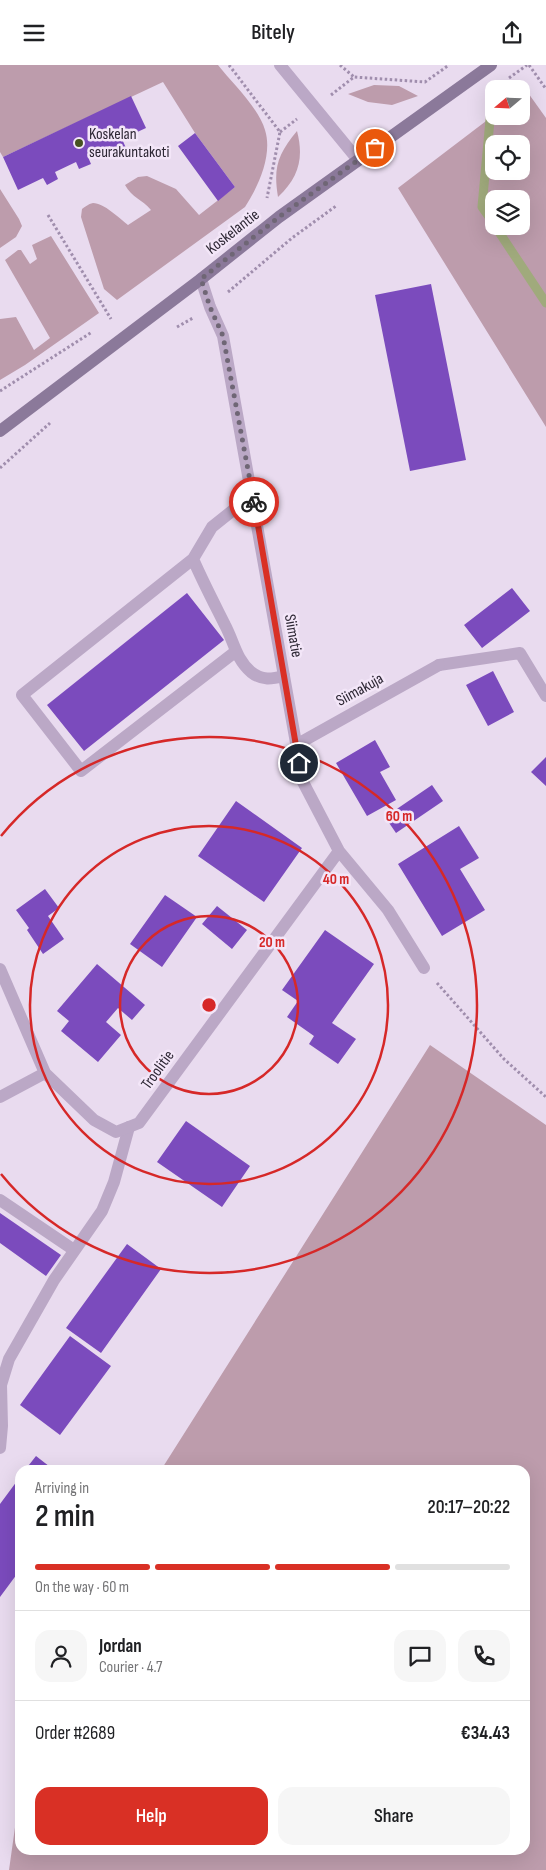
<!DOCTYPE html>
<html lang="en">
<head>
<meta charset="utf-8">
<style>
	:root { --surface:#fff; --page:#f6f6f6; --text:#202124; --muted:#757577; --line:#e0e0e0; --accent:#d93025 }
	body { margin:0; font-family:"Sofia Sans Condensed",sans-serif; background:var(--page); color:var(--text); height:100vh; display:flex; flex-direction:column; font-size:19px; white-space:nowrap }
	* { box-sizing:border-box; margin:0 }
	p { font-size:16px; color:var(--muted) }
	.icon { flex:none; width:28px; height:28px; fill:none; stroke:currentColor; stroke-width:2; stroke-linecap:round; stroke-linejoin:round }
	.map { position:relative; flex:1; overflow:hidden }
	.details { position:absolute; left:15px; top:1400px; width:515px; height:390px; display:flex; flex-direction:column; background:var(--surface); border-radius:15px; box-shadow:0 5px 20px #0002 }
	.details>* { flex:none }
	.needle { width:32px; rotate:251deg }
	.controls { position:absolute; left:485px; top:15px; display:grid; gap:10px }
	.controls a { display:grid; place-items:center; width:45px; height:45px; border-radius:10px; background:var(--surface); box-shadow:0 5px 20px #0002; font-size:25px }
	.pin { position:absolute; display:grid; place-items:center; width:42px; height:42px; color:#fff; margin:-21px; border:2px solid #fff; border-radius:50%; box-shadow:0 1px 5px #0007 }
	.courier { position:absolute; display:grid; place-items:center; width:50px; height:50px; margin:-25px; border:4px solid #d93025; border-radius:50%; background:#fff; color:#222; box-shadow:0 1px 6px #0007 }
	.overview em { font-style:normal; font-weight:600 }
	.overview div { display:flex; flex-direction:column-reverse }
	.overview { display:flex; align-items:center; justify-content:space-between; height:85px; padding:0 20px }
	h1 { font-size:32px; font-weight:600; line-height:38px }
	.bar { display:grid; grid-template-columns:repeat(4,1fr); gap:8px 5px; align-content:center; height:60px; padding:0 20px }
	.bar i { height:6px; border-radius:4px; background:var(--line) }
	.bar .selected { background:var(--accent) }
	.bar p { grid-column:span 4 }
	.line { display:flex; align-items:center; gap:12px; padding:0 20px; border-top:1px solid var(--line) }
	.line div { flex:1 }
	.round { display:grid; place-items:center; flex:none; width:52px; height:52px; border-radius:15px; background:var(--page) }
	.button { display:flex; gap:10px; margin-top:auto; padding:10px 20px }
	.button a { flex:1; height:58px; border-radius:15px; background:var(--accent); color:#fff; font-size:20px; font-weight:600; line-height:58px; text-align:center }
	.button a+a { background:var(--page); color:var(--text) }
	header { display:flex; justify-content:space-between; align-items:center; height:65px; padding:0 20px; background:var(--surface); font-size:22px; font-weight:600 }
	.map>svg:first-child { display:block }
</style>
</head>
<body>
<header><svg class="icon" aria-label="menu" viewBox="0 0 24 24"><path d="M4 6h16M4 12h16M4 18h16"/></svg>Bitely<svg class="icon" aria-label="share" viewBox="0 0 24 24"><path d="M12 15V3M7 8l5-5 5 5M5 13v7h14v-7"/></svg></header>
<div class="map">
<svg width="546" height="1805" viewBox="0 0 546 1805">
	<rect width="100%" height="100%" fill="#e9dbef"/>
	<path fill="#bd9cac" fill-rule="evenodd" d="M0,0h218c14,18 41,43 47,65 8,25 -7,57 -20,77l-128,93 -13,-11 -23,-72 1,-8c3,-2 6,-5 11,-6 11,0 26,15 35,22l23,-15c-9,-11 -19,-12 -26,-25l13,-8 9,-1 29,13 23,26 36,-28 -40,-54 -32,-51 -160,75 -3,-5z
		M374,20l25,1 19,10 -26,9 -24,-3 -20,-8z
		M526,25l20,28v309l-148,-239 96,-73v1h27v-22zM494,79h27v27h-27zM494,134h27v27h-27z
		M297,66c7,27 2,46 -19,66 -5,-30 0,-43 19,-66z
		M0,124l19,30 3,7 -6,11 -16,11z
		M51,171l48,77 -74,52 -25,15v-61l16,-2 18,33 16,-12 -45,-78 13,-10h3l9,14 7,-5 -5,-14z
		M430,980l116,80v745h-537l11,-78v58h505v-380h-364z"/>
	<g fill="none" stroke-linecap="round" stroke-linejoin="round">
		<path stroke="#a0aa7c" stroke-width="9" d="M491,44l-9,98 12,17
			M495,161l51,77"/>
	</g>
	<path fill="#7b4bbd" d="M131,31l15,32 -24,11 4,9 -13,6 -3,-8 -22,11 3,7 -12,5 -3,-7 -21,10 3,7 -11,6 -4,-7 -25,12 -15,-33z
		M195,68l40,54 -17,14 -40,-55z
		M431,219l35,176 -56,11 -35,-176z
		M512,523l18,23 -48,37 -18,-23z
		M187,528l37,47 -140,111 -37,-46z
		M493,606l21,41 -26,14 -22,-41z
		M375,675l15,27 -10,5 16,28 -29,16 -31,-53z
		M546,692v29l-15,-14z
		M432,720l11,16 -47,32 -11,-16z
		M236,736l66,47 -38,54 -66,-46z
		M459,761l20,32 -19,11 25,41 -43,26 -44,-72z
		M45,824l14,19 -11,8 16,23 -21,15 -16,-24 2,-2 -13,-18z
		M165,830l32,22 -35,50 -32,-23z
		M217,841l30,24 -15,19 -30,-25z
		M325,865l49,34 -42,59 24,16 -18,25 -29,-20 5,-8 -27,-19 11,-16 -16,-11z
		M97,899l48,41 -13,15 -14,-12 -12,14 15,13 -23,27 -37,-31 8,-10 -12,-10z
		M186,1056l64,45 -28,41 -65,-45z
		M0,1148l61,42 -15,21 -46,-33z
		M127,1179l34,25 -60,84 -35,-25z
		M70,1271l41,30 -51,69 -40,-30z
		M36,1391l18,14h-29z
		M20,1412v93l-20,27v-93z"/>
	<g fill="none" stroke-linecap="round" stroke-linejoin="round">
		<path stroke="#a08ead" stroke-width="3" stroke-dasharray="2.5 2.5" stroke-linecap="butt" d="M229,0l51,67 -13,66
			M340,0l14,12
			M529,0l17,24
			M509,13l18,-13
			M331,30l23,-18 71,5 24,-17
			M280,67l17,-13
			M48,150l63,104
			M228,227l64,-54 44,-32
			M177,262l16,-9
			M0,326l92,-59
			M0,403l50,-45
			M437,918l67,76 42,38"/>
		<path stroke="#bba8c6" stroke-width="12" d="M193,494c10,23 21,44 32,66 9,17 11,34 26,47 11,9 21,7 33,4
			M235,587l-154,119 -59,-76 171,-136 19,-32 40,-32
			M439,600l81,-12 26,43
			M0,1135l74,50
			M0,1383l2,-22 -1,-41 8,-26 45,-79 48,-69 12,-29 15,-55"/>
		<path stroke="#bba8c6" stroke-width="12" d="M201,214l9,28 13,29 80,446 36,69 49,59 36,58
			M296,680l143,-80
			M0,904l45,104 49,47 22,12 23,-9 200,-272
			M0,1032l45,-24"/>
		<path stroke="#bba8c6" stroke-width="12" d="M280,0l78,95"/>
		<path stroke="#8b799a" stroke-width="12" d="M0,366l201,-152 78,-62 212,-152"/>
	</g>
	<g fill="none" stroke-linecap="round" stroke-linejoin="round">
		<path stroke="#6f6675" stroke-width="5" stroke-dasharray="0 9" d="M254,437l-31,-166 -13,-29 -9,-28 78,-62 96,-69"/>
		<path stroke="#d93025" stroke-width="6" d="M254,437l45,261"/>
	</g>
	<g fill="none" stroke="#d62828" stroke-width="2.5">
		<circle cx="209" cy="940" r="89"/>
		<circle cx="209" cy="940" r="179"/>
		<path d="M1 771A268 268 0 1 1 1 1109"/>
	</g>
	<circle fill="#465220" stroke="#f3e6f8" stroke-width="2" cx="79" cy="78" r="5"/>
	<g text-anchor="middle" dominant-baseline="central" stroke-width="5" stroke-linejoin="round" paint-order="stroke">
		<g font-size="16" fill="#2d2734" stroke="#f3e6f8" text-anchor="start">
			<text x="89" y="69">Koskelan<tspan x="89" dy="18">seurakuntakoti</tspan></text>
		</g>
		<g font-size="16" fill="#2d2734" stroke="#f3e6f8">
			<text transform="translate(233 167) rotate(-38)">Koskelantie</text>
			<text transform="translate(293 571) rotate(80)">Siimatie</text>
			<text transform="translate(360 625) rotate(-29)">Siimakuja</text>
			<text transform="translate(158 1005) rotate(-54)">Troolitie</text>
		</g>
	</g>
	<circle cx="209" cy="940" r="8" fill="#d62828" stroke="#f3e6f8" stroke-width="2.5"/>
	<g font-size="15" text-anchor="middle" font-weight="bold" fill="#d62828" stroke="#f3e6f8" stroke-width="5" stroke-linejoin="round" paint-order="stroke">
		<text x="399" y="756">60 m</text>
		<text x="336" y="819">40 m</text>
		<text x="272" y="882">20 m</text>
	</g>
</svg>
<div class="controls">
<a><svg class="needle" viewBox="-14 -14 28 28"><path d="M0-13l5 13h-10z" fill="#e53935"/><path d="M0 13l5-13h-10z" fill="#757577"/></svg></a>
<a><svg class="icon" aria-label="locate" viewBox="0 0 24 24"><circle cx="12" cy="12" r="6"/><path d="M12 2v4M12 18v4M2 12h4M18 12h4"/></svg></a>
<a><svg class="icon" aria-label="layers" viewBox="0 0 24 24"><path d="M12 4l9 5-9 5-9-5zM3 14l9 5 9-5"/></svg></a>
</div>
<div class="pin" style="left:375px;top:83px;background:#ea580c"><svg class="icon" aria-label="bag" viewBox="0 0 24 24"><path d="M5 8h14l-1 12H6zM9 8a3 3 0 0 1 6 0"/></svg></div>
<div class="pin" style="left:299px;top:698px;background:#1f2937"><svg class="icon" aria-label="home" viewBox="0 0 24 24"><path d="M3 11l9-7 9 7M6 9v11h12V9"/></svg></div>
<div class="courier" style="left:254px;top:437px"><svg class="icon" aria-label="bike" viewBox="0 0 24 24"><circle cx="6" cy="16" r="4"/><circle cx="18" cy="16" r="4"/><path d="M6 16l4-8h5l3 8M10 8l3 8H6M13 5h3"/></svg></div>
<section class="details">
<div class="overview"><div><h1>2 min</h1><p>Arriving in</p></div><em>20:17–20:22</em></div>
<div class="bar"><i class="selected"></i><i class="selected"></i><i class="selected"></i><i></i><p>On the way · 60 m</p></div>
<div class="line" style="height:90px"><a class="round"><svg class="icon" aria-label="person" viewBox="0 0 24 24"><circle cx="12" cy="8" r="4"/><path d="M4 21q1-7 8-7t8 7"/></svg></a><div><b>Jordan</b><p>Courier · 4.7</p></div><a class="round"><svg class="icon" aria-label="chat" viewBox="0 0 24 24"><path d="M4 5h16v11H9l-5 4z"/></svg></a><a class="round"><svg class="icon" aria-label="phone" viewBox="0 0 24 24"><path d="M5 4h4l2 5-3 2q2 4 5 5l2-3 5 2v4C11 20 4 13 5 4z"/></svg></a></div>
<div class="line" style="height:65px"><div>Order #2689</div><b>€34.43</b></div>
<div class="button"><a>Help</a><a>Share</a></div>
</section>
</div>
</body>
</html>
